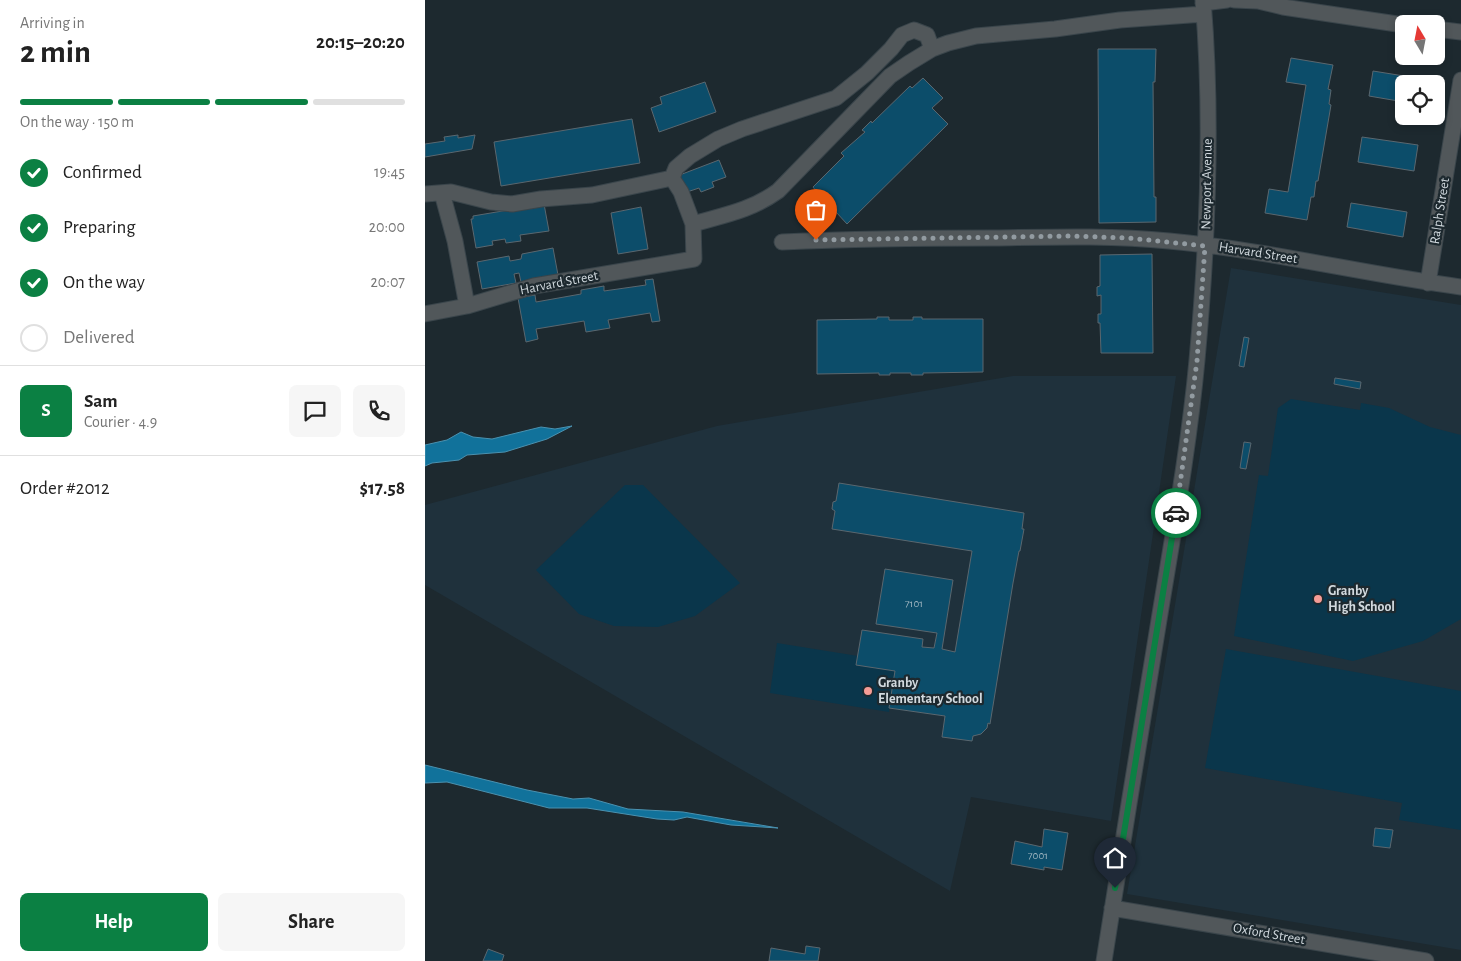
<!DOCTYPE html>
<html lang="en">
<head>
<meta charset="utf-8">
<style>
	:root { --surface:#fff; --page:#f6f6f6; --text:#222; --muted:#767676; --line:#e0e0e0; --accent:#0b8043 }
	body { margin:0; font-family:"Alegreya Sans",sans-serif; background:var(--page); color:var(--text); height:100vh; display:flex; flex-direction:column; font-size:19px; white-space:nowrap }
	* { box-sizing:border-box; margin:0 }
	p { font-size:16px; color:var(--muted) }
	.icon { flex:none; width:28px; height:28px; fill:none; stroke:currentColor; stroke-width:2; stroke-linecap:round; stroke-linejoin:round }
	.map { position:relative; flex:1; overflow:hidden }
	.panel { display:flex; flex-direction:column; background:var(--surface); width:425px }
	.panel>* { flex:none }
	.needle { width:32px; rotate:350deg }
	.tools { position:absolute; left:970px; top:15px; display:grid; gap:10px }
	.tools a { display:grid; place-items:center; width:50px; height:50px; border-radius:8px; background:var(--surface); box-shadow:0 2px 8px #0003; font-size:25px }
	.pin { position:absolute; display:grid; place-items:center; width:42px; height:42px; color:#fff; margin:-51px -21px; border-radius:50% 50% 50% 0; rotate:-45deg; box-shadow:0 0 5px #0007 }
	.pin .icon { rotate:45deg }
	.courier { position:absolute; display:grid; place-items:center; width:50px; height:50px; margin:-25px; border:4px solid #0b8043; border-radius:50%; background:#fff; color:#222; box-shadow:0 1px 6px #0007 }
	.head em { font-style:normal; font-weight:700 }
	.head div { display:flex; flex-direction:column-reverse }
	.head { display:flex; align-items:center; justify-content:space-between; height:85px; padding:0 20px }
	h1 { font-size:32px; font-weight:700; line-height:38px }
	.bar { display:grid; grid-template-columns:repeat(4,1fr); gap:8px 5px; align-content:center; height:60px; padding:0 20px }
	.bar i { height:6px; border-radius:4px; background:var(--line) }
	.bar .on { background:var(--accent) }
	.bar p { grid-column:span 4 }
	.line { display:flex; align-items:center; gap:12px; padding:0 20px; border-top:1px solid var(--line) }
	.line div { flex:1 }
	.round { display:grid; place-items:center; flex:none; width:52px; height:52px; border-radius:8px; background:var(--page) }
	ol { padding:0 20px; list-style:none }
	li { display:flex; align-items:center; gap:15px; height:55px }
	li p { margin-inline-start:auto }
	li .icon { padding:5px; border-radius:50%; background:var(--accent); color:#fff; stroke-width:4 }
	li:last-child { color:var(--muted) }
	li i { width:28px; height:28px; border:2px solid var(--line); border-radius:50% }
	.primary-button { display:flex; gap:10px; margin-top:auto; padding:10px 20px }
	.primary-button a { flex:1; height:58px; border-radius:8px; background:var(--accent); color:#fff; font-size:20px; font-weight:700; line-height:58px; text-align:center }
	.primary-button a+a { background:var(--page); color:var(--text) }
	main { display:flex; flex:1; min-height:0 }
	.map>svg:first-child { display:block }
</style>
</head>
<body>
<main>
<section class="panel">
<div class="head"><div><h1>2 min</h1><p>Arriving in</p></div><em>20:15–20:20</em></div>
<div class="bar"><i class="on"></i><i class="on"></i><i class="on"></i><i></i><p>On the way · 150 m</p></div>
<ol>
<li><svg class="icon" aria-label="check" viewBox="0 0 24 24"><path d="M5 12l5 5 9-10"/></svg>Confirmed<p>19:45</p></li>
<li><svg class="icon" aria-label="check" viewBox="0 0 24 24"><path d="M5 12l5 5 9-10"/></svg>Preparing<p>20:00</p></li>
<li><svg class="icon" aria-label="check" viewBox="0 0 24 24"><path d="M5 12l5 5 9-10"/></svg>On the way<p>20:07</p></li>
<li><i></i>Delivered</li>
</ol>
<div class="line" style="height:90px"><b class="round" style="background:var(--accent);color:#fff">S</b><div><b>Sam</b><p>Courier · 4.9</p></div><a class="round"><svg class="icon" aria-label="chat" viewBox="0 0 24 24"><path d="M4 5h16v11H9l-5 4z"/></svg></a><a class="round"><svg class="icon" aria-label="phone" viewBox="0 0 24 24"><path d="M5 4h4l2 5-3 2q2 4 5 5l2-3 5 2v4C11 20 4 13 5 4z"/></svg></a></div>
<div class="line" style="height:65px"><div>Order #2012</div><b>$17.58</b></div>
<div class="primary-button"><a>Help</a><a>Share</a></div>
</section>
<div class="map">
<svg width="1036" height="961" viewBox="0 0 1036 961">
	<rect width="100%" height="100%" fill="#1d292f"/>
	<path fill="#1f313c" d="M806,268l230,37v645l-334,-56z
		M588,376h163l-65,445 -140,-24 -21,94 -525,-306v-80l292,-79z"/>
	<path fill="#0a364b" d="M866,399l69,11 1,-7 28,5 41,19 31,8v184l-38,22 -70,20 -119,-25 25,-161 9,1 10,-68z
		M200,485h18l97,98 -45,33 -37,11 -44,-1 -35,-12 -43,-44z
		M352,643l81,13 -2,9 39,6 -6,41 -119,-19z
		M801,649l235,42v139l-62,-10 3,-17 -197,-35z"/>
	<path fill="#11729b" stroke="#4b91af" d="M147,426l-25,13 -42,13 -38,3 -8,5 -27,3 -7,3v-21l22,-5 14,-8 12,5 19,2 49,-12 14,2z
		M0,765l102,25 46,9 16,-1 39,11 55,3 95,16 -47,-3 -44,-8 -13,3 -17,-1 -70,-11h-38l-102,-26 -22,1z"/>
	<path fill="#0c4d6a" stroke="#5a676f" d="M673,49h58l-1,33h-2l1,115h2v25l-57,1z
		M866,58l42,7 -5,24 3,1 -2,14 2,1 -13,76h-2l-2,16h-3l-4,23 -42,-7 4,-24 19,3 18,-107 -20,-3z
		M948,71l56,9 -1,4h-24v18l-35,-6z
		M498,78l20,20 -11,10 16,16 -101,100 -11,-12 -15,15 -21,-21 16,-15 -3,-4 31,-31 -3,-3 24,-21 -3,-2 9,-9 1,2 38,-37 2,2z
		M280,82l11,30 -57,20 -8,-24 11,-4 -2,-7z
		M207,119l8,44 -139,23 -7,-44z
		M33,135v3l17,-3 -3,14 -47,8v-13l20,-3 -1,-4z
		M937,137l56,8 -4,26 -56,-9z
		M294,160l7,17 -14,5 2,5 -13,5 -2,-4 -15,5 -7,-17z
		M926,203l56,9 -4,25 -56,-10z
		M119,204l5,27 -29,4 1,6 -15,2 -1,-4 -13,2 1,4 -17,3 -5,-29h2v-3z
		M216,207l7,42 -30,5 -7,-41z
		M128,248l5,27 -37,7 -2,-9 -5,1 2,9 -34,6 -5,-27 32,-6 1,5 11,-2 1,-5z
		M727,254l1,99h-52l-1,-30h-2v-9h3v-19l-4,1v-9l3,-1v-31z
		M228,279l7,42 -8,1 -2,-9 -42,7 2,8 -24,4 -2,-11 -48,8 2,10 -12,3 -8,-44 17,-3 1,7 45,-8v-4l23,-4v5l42,-6 -1,-5z
		M452,317h12v3h24v-3h9v2h61v53l-60,1v2h-12v-2h-21v2h-11v-2l-62,1v-54l60,-1z
		M819,337l5,1 -5,29 -5,-1z
		M910,378l26,4 -1,7 -26,-5z
		M819,442l7,1 -5,26 -6,-1z
		M414,483l185,30 -2,16h2l-4,22h-1l-6,32 -23,141 -2,-1 -1,5 -6,6 -8,2 -1,5 -30,-4 3,-21 -56,-8 6,-37 -39,-6 6,-35 61,9 -1,8 12,1 3,-15 -61,-9 9,-55 68,11 -11,69 13,3 17,-101 -140,-22 3,-18 -3,-2 1,-7 3,-1z
		M950,828l18,2 -3,18 -17,-2z
		M619,829l24,4 -6,37 -18,-3v3l-33,-6 4,-23 27,6z
		M381,946l14,2 -2,13h-49l2,-13 34,6z
		M63,949l16,6 -2,6h-19z"/>
	<g fill="none" stroke-linecap="round" stroke-linejoin="round">
		<defs>
			<path id="minor" d="M809,0l24,1 25,6 121,18
				M778,3l24,-3
				M1011,29l25,3
				M247,178l4,-10 14,-12 28,-17 24,-10 94,-31 31,-25 24,-24 11,-14 12,-5 13,5 5,14
				M17,193l13,48 12,65
				M0,194l26,-2 40,10 21,2 29,-5 51,-4 80,-17 9,14 12,32
				M357,242c70,-3 139,-4 209,-4 59,-1 119,-3 178,3 98,9 194,33 292,46
				M1003,283l33,-203
				M0,314l42,-8 67,-20 160,-27 -1,-35c31,-9 57,-13 85,-33l112,-115 19,-13 23,-14 16,-6 28,-7 79,-7 65,-9 84,-6
				M687,908l314,53
				M679,961c18,-114 36,-227 55,-341 14,-86 30,-173 38,-260 11,-120 16,-240 6,-360"/>
		</defs>
		<use href="#minor" stroke="#3a454b" stroke-width="17"/>
		<use href="#minor" stroke="#51575a" stroke-width="15"/>
	</g>
	<g fill="none" stroke-linecap="round" stroke-linejoin="round">
		<path stroke="#929ba1" stroke-width="5" stroke-dasharray="0 9" d="M391,240l254,-4 59,2 76,8 -8,115 -21,152"/>
		<path stroke="#0b8043" stroke-width="6" d="M690,888l61,-375"/>
	</g>
	<g fill="#f59c96" stroke="#1d292f" stroke-width="2">
		<circle cx="893" cy="599" r="5"/>
		<circle cx="443" cy="691" r="5"/>
	</g>
	<g text-anchor="middle" dominant-baseline="central" stroke-width="4.5" stroke-linejoin="round" paint-order="stroke">
		<g font-size="11" fill="#a0b6c1">
			<text x="489" y="603">7101</text>
			<text x="613" y="855">7001</text>
		</g>
		<g font-size="14" fill="#d1d9de" stroke="#1d292f">
			<text transform="translate(782 184) rotate(-89)">Newport Avenue</text>
			<text transform="translate(1015 211) rotate(-81)">Ralph Street</text>
			<text transform="translate(833 253) rotate(9)">Harvard Street</text>
			<text transform="translate(134 283) rotate(-11)">Harvard Street</text>
			<text transform="translate(844 934) rotate(10)">Oxford Street</text>
		</g>
		<g font-size="14" font-weight="bold" fill="#d1d9de" stroke="#1d292f" text-anchor="start">
			<text x="903" y="591">Granby<tspan x="903" dy="16">High School</tspan></text>
			<text x="453" y="683">Granby<tspan x="453" dy="16">Elementary School</tspan></text>
		</g>
	</g>
</svg>
<div class="tools">
<a><svg class="needle" viewBox="-14 -14 28 28"><path d="M0-13l5 13h-10z" fill="#e53935"/><path d="M0 13l5-13h-10z" fill="#767676"/></svg></a>
<a><svg class="icon" aria-label="locate" viewBox="0 0 24 24"><circle cx="12" cy="12" r="6"/><path d="M12 2v4M12 18v4M2 12h4M18 12h4"/></svg></a>
</div>
<div class="pin" style="left:391px;top:240px;background:#ea580c"><svg class="icon" aria-label="bag" viewBox="0 0 24 24"><path d="M5 8h14l-1 12H6zM9 8a3 3 0 0 1 6 0"/></svg></div>
<div class="pin" style="left:690px;top:888px;background:#1f2937"><svg class="icon" aria-label="home" viewBox="0 0 24 24"><path d="M3 11l9-7 9 7M6 9v11h12V9"/></svg></div>
<div class="courier" style="left:751px;top:513px"><svg class="icon" aria-label="car" viewBox="0 0 24 24"><path d="M5 17H2v-5l4-1 3-4h7l3 4 3 1v5h-3M9 17h6M6 11h13"/><circle cx="7" cy="17" r="2"/><circle cx="17" cy="17" r="2"/></svg></div>
</div>
</main>
</body>
</html>
